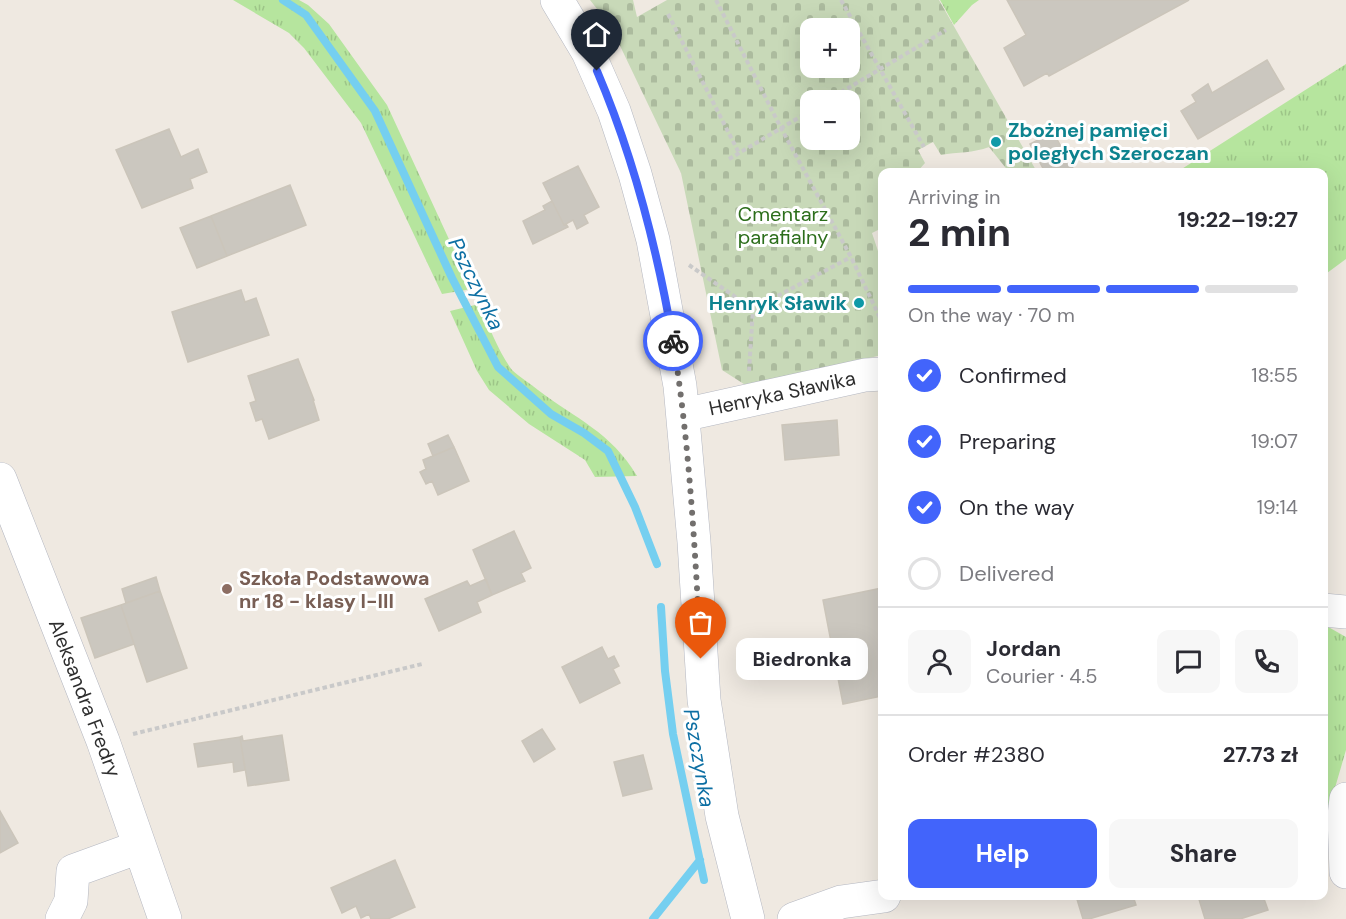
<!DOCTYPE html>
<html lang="en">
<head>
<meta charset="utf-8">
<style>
	:root { --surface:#fff; --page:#f7f7f7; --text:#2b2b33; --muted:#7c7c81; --line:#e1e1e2; --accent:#4264fb }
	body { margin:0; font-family:"DM Sans",sans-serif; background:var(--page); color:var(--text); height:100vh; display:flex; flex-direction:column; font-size:22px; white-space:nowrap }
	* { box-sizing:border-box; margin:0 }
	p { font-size:20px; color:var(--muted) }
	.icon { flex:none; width:33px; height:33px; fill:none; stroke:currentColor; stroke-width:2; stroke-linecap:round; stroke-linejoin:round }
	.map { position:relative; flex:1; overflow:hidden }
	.panel { position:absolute; left:878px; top:168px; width:450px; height:732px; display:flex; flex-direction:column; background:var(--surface); border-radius:12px; box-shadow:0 6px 24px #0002 }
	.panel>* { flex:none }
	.fabs { position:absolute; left:800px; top:18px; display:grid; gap:12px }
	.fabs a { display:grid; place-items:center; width:60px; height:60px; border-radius:12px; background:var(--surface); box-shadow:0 6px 24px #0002; font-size:30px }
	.pin { position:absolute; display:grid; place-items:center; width:51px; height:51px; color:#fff; margin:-62px -26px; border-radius:50% 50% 50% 0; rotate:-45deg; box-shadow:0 0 6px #0007 }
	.pin .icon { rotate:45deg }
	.courier { position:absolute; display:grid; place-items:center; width:60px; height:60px; margin:-30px; border:4px solid #4264fb; border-radius:50%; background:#fff; color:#222; box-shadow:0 2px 8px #0007 }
	.bubble { position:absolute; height:42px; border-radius:12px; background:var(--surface); box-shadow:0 6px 24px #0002; font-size:20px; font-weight:700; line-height:42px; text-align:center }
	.head em { font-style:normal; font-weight:700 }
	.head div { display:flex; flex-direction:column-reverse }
	.head { display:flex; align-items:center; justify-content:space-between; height:102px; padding:0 30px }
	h1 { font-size:39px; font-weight:700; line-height:45px }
	.bar { display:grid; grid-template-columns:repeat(4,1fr); gap:9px 6px; align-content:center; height:72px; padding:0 30px }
	.bar i { height:8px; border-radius:4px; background:var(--line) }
	.bar .on { background:var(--accent) }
	.bar p { grid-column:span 4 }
	.line { display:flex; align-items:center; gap:15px; padding:0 30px; border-top:2px solid var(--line) }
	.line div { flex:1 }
	.round { display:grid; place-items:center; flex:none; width:63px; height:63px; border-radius:12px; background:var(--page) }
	ol { padding:0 30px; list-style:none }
	li { display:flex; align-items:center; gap:18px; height:66px }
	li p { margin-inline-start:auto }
	li .icon { padding:6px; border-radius:50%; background:var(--accent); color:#fff; stroke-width:4 }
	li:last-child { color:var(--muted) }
	li i { width:33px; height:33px; border:3px solid var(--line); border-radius:50% }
	.action { display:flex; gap:12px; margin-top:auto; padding:12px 30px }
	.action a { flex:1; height:69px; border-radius:12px; background:var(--accent); color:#fff; font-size:24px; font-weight:700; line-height:69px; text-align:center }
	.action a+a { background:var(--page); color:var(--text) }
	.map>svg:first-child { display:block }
</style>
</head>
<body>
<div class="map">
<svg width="1346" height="919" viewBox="0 0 1346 919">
	<defs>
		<pattern id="grass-tufts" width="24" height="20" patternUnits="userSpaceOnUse" patternTransform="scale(1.5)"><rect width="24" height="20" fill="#b6e59e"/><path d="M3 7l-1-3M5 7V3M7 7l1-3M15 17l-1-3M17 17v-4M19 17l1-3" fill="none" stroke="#9dc588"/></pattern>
		<pattern id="cemetery-stones" width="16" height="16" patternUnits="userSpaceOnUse" patternTransform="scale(1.5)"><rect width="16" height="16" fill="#c8d9b8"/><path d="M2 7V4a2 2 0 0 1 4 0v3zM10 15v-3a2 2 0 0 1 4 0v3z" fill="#acbb9e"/></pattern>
	</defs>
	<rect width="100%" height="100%" fill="#efe9e1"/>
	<path fill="url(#grass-tufts)" d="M233,0h66l9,5 21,19 58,81 85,184 -30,5 -81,-171 -57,-75 -15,-15z
		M940,0h39l-7,5 -18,20z
		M1346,64v195l-23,17v-104h-146z
		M479,304c10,22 19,47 33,66 7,7 18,13 26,20 38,29 73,42 99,86l-42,1 -10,-17 -56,-36 -40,-34 -12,-19 -27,-60z
		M1323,624l23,13v113l-16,55h-7z"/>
	<path fill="url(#cemetery-stones)" fill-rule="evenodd" d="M590,0h43l4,17 30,-17h272l98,172h-28l-20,-25c-15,6 -32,5 -48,8l-8,-13 -15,8 7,13 -8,9h-35v56l-10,5 6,18 4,-1v105l-135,31 -25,-16 -41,-197 -70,-146zM810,28h39v40h-39zM810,100h39v40h-39z"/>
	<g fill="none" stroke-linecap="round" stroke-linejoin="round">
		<path stroke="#75cff0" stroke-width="8" d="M283,0l23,15 69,96 77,167 46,89 53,47 33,19 24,18 27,56 22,57
			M661,607l4,64 8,63 31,146
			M653,919l47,-59"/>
	</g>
	<path fill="#cbc7bf" stroke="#cbc5ba" stroke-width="1.5" d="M1007,0h182l-140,76 -2,-3 -23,13 -20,-38 22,-13z
		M1267,60l17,29 -86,50 -17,-28 15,-9 -4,-7 16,-11 4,9z
		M169,129l12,28 17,-8 9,23 -17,7 3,9 -51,20 -26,-58z
		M1053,132l22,40h-30l-15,-28z
		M578,166l21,41 -15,8 4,8 -11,6 -4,-9 -9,5 -21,-42z
		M290,185l16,40 -79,31 -16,-40z
		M552,201l12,24 2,-1 2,3 -35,17 -10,-23 22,-11 -2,-4z
		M211,216l16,40 -30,12 -17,-40z
		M241,290l4,12 11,-4 13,37 -81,27 -16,-50z
		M298,359l16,41h-1l6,20 -50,19 -7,-20 -6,2 -6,-18 6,-2 -8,-25z
		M837,420l2,35 -54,5 -3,-35z
		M448,435l6,12 -21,9 -5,-12z
		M454,447l15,34 -31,14 -6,-14 -6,3 -6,-12 6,-3 -3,-9z
		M514,531l17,37 -10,5 4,8 -33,14 -19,-45z
		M156,577l4,14 -34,12 -4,-14z
		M486,579l6,16 -15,7 4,10 -42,19 -14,-32 42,-18 3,5z
		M882,588v108l-39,8 -20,-104z
		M160,591l27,77 -40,14 -26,-77z
		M121,605l13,39 -39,14 -14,-40z
		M602,647l6,12 6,-3 5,10 -6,3 7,14 -40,20 -18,-36z
		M542,729l13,20 -21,13 -12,-21z
		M282,735l7,45 -41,6 -8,-49 2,-1 1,5z
		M240,737l5,33 -11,2 -1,-10 -35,5 -4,-23z
		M643,755l9,34 -29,7 -9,-34z
		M0,811l18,32 -18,10z
		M395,860l20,47 -27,12h-17l-2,-5 -8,4 -5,-12 -14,7 -11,-25z
		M1076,896h57l3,9 -47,14h-6z
		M1198,896h65l5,14 -28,9h-35z"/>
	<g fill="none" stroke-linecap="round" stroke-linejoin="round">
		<defs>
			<path id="minor" d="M557,0l31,52 26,59 21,63 18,66 27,146 14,156 10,158 18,116 26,103
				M683,415l182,-40 17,-1
				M0,479l103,262 62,178
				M1323,610l23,2
				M1346,799l-2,17 2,56
				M62,919l9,-18 2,-30 66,-24
				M794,919l47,-17 43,-6"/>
		</defs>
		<use href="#minor" stroke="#b4b7c1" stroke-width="34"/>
		<path stroke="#c9c9c9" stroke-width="4" stroke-dasharray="4.5 3" stroke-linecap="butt" d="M716,0l65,128 70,129 31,65
			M841,0l83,147
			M668,14l71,139
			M828,100l118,-70
			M729,159l81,-48
			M689,265l64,44
			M749,371l4,-62 98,-52
			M133,734l289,-70"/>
		<use href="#minor" stroke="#fff" stroke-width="33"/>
	</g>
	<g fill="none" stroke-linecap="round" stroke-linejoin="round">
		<path stroke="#726f6d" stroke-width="6" stroke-dasharray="0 10.8" d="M673,341c17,105 22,212 28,318"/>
		<path stroke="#4264fb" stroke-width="8" d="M597,71c37,87 60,177 76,270"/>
	</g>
	<g fill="#0f9aa8" stroke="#fff" stroke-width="2">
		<circle cx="996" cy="142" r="6"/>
		<circle cx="859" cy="303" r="6"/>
	</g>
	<circle fill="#8d6e63" stroke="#fff" stroke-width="2" cx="227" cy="589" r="6"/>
	<g text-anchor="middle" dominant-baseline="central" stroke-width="6" stroke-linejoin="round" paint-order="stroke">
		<g font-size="20" font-weight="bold" fill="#0d838f" stroke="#fff" text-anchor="start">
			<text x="1008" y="130">Zbożnej pamięci<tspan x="1008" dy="23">poległych Szeroczan</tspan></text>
			<text x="847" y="303" text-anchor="end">Henryk Sławik</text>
		</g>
		<g font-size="20" fill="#2c6e1b" stroke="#fff">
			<text x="783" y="214">Cmentarz<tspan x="783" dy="23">parafialny</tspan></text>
		</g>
		<g font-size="20" fill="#2e2e2e" stroke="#fff">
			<text transform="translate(782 393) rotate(-12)">Henryka Sławika</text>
			<text transform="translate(85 698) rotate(69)">Aleksandra Fredry</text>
		</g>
		<g font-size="20" font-weight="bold" fill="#785e54" stroke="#fff" text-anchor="start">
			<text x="239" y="578">Szkoła Podstawowa<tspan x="239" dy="23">nr 18 - klasy I-III</tspan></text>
		</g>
		<g font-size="21" font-style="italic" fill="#0d6fa3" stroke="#fff">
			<text transform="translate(476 284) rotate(64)">Pszczynka</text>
			<text transform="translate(699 758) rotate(80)">Pszczynka</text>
		</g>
	</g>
</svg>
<div class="fabs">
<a>+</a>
<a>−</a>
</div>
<div class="pin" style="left:701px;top:659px;background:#ea580c"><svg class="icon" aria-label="bag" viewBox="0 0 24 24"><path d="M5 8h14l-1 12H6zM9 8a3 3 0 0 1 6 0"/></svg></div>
<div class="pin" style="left:597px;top:71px;background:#1f2937"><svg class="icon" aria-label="home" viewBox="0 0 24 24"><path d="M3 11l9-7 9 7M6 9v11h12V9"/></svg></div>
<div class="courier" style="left:673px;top:341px"><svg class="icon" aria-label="bike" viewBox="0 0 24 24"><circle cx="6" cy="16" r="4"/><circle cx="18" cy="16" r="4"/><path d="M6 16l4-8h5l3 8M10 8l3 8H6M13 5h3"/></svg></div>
<div class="bubble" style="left:736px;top:638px;width:132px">Biedronka</div>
<section class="panel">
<div class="head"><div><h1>2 min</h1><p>Arriving in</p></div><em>19:22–19:27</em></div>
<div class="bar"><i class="on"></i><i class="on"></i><i class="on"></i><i></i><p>On the way · 70 m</p></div>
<ol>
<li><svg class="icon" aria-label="check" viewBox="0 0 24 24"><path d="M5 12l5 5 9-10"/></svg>Confirmed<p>18:55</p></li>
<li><svg class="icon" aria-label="check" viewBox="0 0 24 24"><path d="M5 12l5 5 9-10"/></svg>Preparing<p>19:07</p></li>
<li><svg class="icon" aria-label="check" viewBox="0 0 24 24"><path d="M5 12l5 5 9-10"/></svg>On the way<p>19:14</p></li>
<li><i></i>Delivered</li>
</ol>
<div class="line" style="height:108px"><a class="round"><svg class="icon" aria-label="person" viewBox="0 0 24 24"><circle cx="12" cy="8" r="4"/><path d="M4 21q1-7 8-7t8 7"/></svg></a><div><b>Jordan</b><p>Courier · 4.5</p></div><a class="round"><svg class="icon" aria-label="chat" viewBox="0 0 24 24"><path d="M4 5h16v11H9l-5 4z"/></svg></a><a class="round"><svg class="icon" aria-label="phone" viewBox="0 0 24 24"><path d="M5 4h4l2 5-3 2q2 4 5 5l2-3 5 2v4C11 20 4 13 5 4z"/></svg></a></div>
<div class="line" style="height:78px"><div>Order #2380</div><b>27.73 zł</b></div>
<div class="action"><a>Help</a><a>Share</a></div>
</section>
</div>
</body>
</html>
